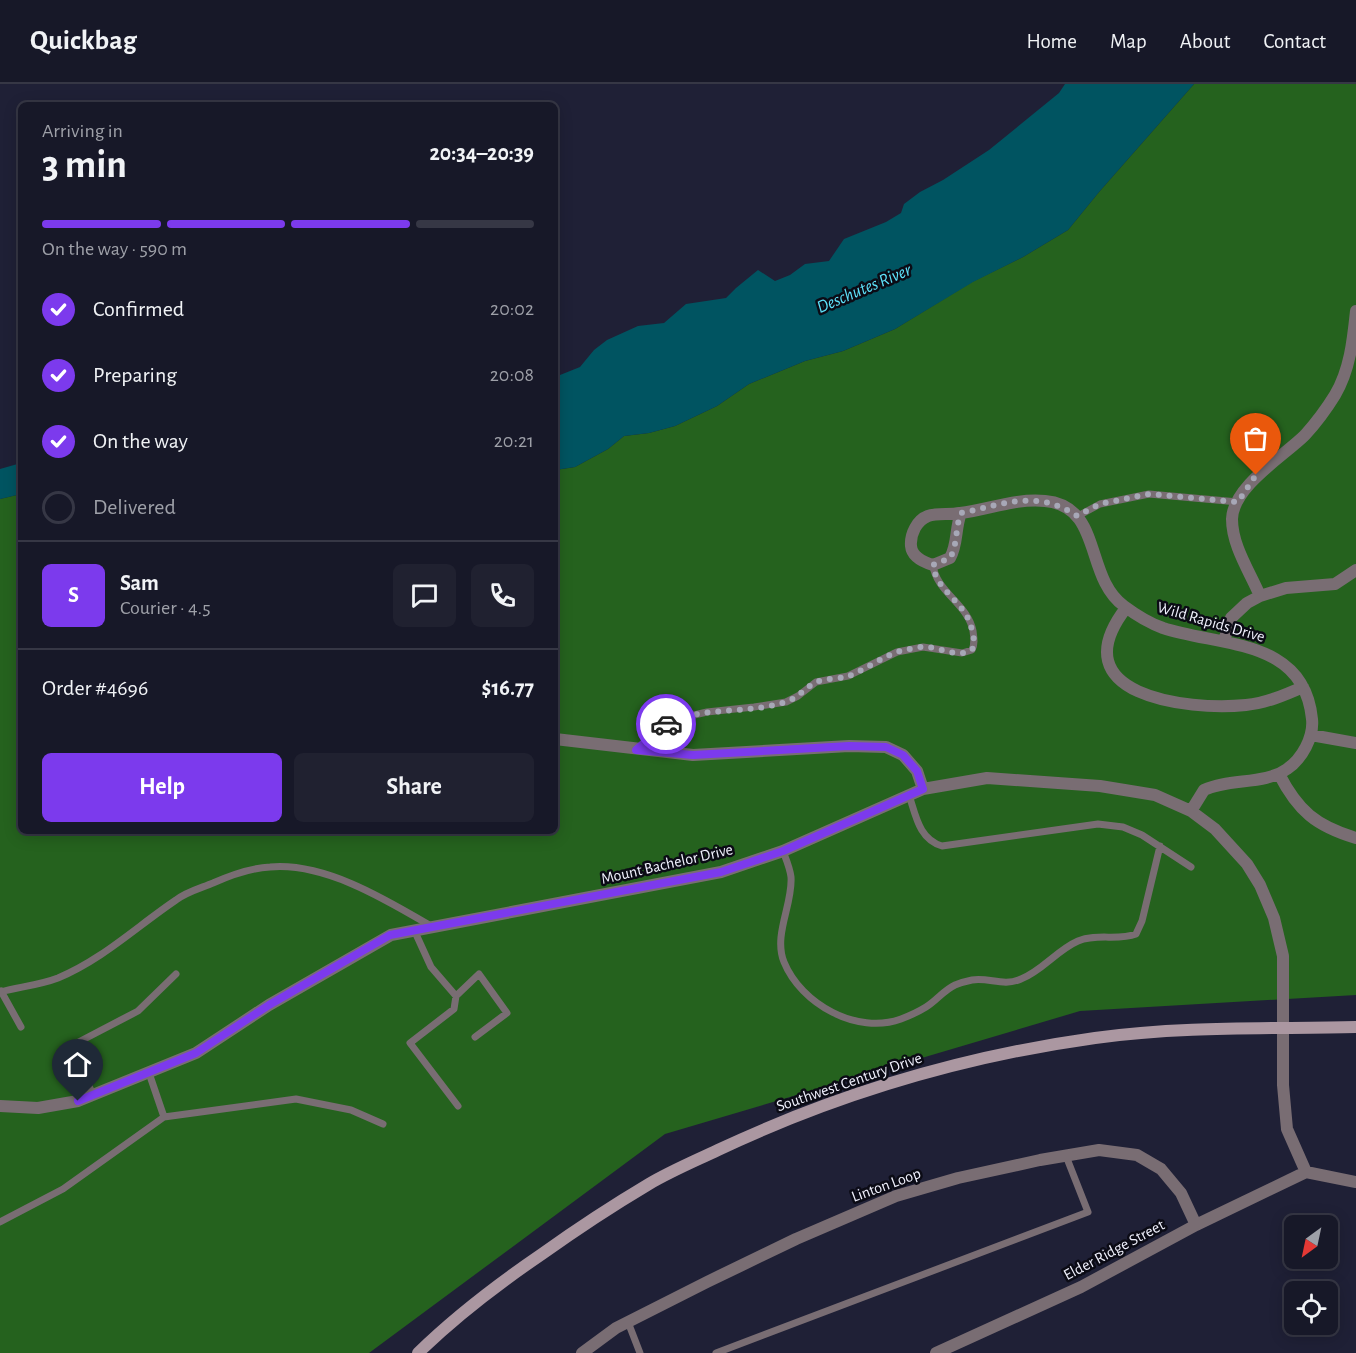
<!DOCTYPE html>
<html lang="en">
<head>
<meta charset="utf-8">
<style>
	:root { --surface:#171828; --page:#202130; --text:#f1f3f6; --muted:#9ea0a8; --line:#363745; --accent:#7c3aed }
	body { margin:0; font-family:"Alegreya Sans",sans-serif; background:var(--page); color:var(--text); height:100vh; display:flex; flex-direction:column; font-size:22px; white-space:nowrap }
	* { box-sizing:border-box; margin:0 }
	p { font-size:20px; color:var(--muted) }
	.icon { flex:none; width:33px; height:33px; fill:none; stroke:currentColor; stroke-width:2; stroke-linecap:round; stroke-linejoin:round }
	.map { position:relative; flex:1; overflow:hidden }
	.sheet { position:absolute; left:18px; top:18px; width:540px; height:732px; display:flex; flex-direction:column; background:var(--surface); border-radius:9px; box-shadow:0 3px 15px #0003,0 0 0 2px var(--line) }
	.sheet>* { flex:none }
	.needle { width:39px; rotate:213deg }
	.buttons { position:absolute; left:1284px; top:1131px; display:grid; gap:12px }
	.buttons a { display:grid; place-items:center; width:54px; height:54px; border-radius:9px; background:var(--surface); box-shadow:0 3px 15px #0003,0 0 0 2px var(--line); font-size:30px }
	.pin { position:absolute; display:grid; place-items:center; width:51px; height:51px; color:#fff; margin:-62px -26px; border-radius:50% 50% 50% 0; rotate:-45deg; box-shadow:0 0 6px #0007 }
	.pin .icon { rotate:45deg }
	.courier { position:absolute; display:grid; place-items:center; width:60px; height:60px; margin:-30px; border:4px solid #7c3aed; border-radius:50%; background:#fff; color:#222; box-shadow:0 2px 8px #0007 }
	.headline em { font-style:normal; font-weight:700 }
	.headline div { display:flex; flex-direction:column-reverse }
	.headline { display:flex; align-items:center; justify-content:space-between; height:102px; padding:0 24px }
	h1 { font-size:39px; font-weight:700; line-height:45px }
	.bar { display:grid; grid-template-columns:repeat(4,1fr); gap:9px 6px; align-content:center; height:72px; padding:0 24px }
	.bar i { height:8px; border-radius:4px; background:var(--line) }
	.bar .current { background:var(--accent) }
	.bar p { grid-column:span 4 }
	.line { display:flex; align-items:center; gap:15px; padding:0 24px; border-top:2px solid var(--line) }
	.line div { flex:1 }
	.round { display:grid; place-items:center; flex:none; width:63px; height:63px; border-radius:9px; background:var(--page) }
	ol { padding:0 24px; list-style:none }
	li { display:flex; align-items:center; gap:18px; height:66px }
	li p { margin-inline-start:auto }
	li .icon { padding:6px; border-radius:50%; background:var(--accent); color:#fff; stroke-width:4 }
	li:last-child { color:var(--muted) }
	li i { width:33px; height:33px; border:3px solid var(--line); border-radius:50% }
	.cta { display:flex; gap:12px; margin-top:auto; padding:12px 24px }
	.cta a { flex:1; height:69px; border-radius:9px; background:var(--accent); color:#fff; font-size:24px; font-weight:700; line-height:69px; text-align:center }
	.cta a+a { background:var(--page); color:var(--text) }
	header { display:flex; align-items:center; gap:36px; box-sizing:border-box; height:84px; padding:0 30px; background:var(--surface); border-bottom:2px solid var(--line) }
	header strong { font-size:28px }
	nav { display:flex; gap:33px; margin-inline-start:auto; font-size:21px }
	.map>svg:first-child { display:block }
</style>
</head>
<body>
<header>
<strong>Quickbag</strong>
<nav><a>Home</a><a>Map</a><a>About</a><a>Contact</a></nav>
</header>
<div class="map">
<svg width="1356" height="1269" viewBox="0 0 1356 1269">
	<rect width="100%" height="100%" fill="#1f2036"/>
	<path fill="#25621e" d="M1194,0h162v911l-276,16 -415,123 -296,219h-369v-854l21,-5v337h534v-361l20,-3 33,-18 16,-13 25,-3 26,-7 42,-20 32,-22 56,-23 38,-10 52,-22 77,-47 51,-25 45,-27 31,-38z"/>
	<path fill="#005461" d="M1065,0h129l-95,108 -31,38 -45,27 -50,25 -78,47 -52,22 -38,10 -56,23 -32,22 -42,20 -26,7 -25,3 -16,13 -33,18 -20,3v-93l25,-10 14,-17 13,-10 31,-14 26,-3 22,-19 40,-6 10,-10 22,-18 17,11 15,-6 15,-11 24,-3 15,-22 42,-17 15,-9 3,-9 16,-12 23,-12 46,-30 70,-57z
		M21,379v31l-21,5v-30z"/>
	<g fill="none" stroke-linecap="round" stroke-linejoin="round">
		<path stroke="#796d73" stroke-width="7" d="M1078,432l22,-12 49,-10 89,8
			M638,664l24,-22 15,-7 30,-7 47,-5 32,-5 12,-6 18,-14 32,-6 49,-24 26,-5 39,6 10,-3c3,-6 2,-12 1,-19 -5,-27 -37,-39 -40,-66
			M909,711c7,21 10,44 33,51l156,-22 25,3 19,8 49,32
			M783,767c3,8 7,17 8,26 2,27 -18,58 -7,85 17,42 73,73 117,57 8,-3 17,-7 25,-12 10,-6 18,-17 29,-22 5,-2 12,-4 17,-5 17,-3 31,7 49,-1 21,-8 36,-29 57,-38 19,-8 40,0 58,-7l6,-13 18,-75
			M415,848l16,35 25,29 23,-22 28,39 -32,24
			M1,907l20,36
			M0,908c19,-5 40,-7 58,-14 45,-19 78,-51 118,-78 10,-8 25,-12 37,-17 18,-8 37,-15 57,-16 54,-5 115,32 161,59
			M456,912l-2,13 -44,34 48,63
			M149,989l15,44 132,-18 55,11 32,14
			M93,1011l-22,-49 67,-35 38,-37
			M0,1138l63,-33 101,-72
			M628,1238l12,31
			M716,1269l372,-141 -22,-56"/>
		<path stroke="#796d73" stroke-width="12" d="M961,429c-6,15 -3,31 -11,45l-17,7c-10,-3 -21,-8 -22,-19 -1,-12 6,-26 17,-30 9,-3 22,-1 32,-3 28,-3 55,-15 85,-12 58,5 39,76 79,105 12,9 25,17 39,22 58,19 141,10 149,91 2,18 -10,40 -25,50 -22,16 -58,9 -83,21l-13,21
			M1260,512c-10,-24 -28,-50 -28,-77 1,-33 52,-63 73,-84 10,-11 22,-27 30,-40 15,-25 18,-55 21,-84
			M1126,524c-67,87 60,103 120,97 20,-2 39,-10 57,-18
			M1224,557l7,-23 16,-15 13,-7 26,-8 49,-4 21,-14
			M1311,651l45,8
			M555,655l138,16 156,-9 37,1 17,8 14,16 6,18
			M1279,690c19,37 37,52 77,64
			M0,1022l38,2 40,-7 118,-48 73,-48 122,-70 330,-63 62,-21 140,-62 64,-11 113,8 55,9 36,16 24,18 32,35 13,21 14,33 9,38v129l4,44 19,43 50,10
			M582,1269l34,-25 91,-46 89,-43 100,-43 62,-18 82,-18 59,-10 38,5 24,14 20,24 15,32
			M936,1269l145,-66 115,-62 110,-53"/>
		<path stroke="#ab97a1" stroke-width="12" d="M418,1269c38,-37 80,-69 124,-99 35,-25 70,-48 107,-70 22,-13 46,-23 69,-34 119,-56 247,-94 377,-112 86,-12 174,-9 261,-11"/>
	</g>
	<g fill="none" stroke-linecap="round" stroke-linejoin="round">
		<path stroke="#a7a8b7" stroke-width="6" stroke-dasharray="0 10.8" d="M666,640c39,-19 84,-9 122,-23 10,-4 17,-12 26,-18 10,-5 22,-4 32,-6 16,-5 37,-21 54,-26 7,-1 15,-4 23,-4 16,-1 34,12 49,3 3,-6 2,-12 0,-19 -4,-28 -36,-39 -39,-66l17,-7c8,-14 5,-30 11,-45 44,-9 76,-24 116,3l23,-12 49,-10 89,8 18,-27"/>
		<path stroke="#7c3aed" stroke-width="8" d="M78,1017l118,-48 73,-48 121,-70 331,-63 62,-21 140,-62 -6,-18 -14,-16 -17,-8 -37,-1 -156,9 -57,-5 30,-26"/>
	</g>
	<g text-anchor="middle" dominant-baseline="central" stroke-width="5" stroke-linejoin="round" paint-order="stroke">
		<g font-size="16" fill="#f0f1fd" stroke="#0b0b15">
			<text transform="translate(1211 538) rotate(16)">Wild Rapids Drive</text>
			<text transform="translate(667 780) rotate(-13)">Mount Bachelor Drive</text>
			<text transform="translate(849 998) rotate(-19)">Southwest Century Drive</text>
			<text transform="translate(886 1101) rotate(-20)">Linton Loop</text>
			<text transform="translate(1114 1166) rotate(-28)">Elder Ridge Street</text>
		</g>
		<g font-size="18" font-style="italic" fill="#5de2fa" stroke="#0b0b15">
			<text transform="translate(864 205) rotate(-23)">Deschutes River</text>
		</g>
	</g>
</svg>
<div class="buttons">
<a><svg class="needle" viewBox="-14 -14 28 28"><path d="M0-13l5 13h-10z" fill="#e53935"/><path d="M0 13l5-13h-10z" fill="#9ea0a8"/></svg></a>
<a><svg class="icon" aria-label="locate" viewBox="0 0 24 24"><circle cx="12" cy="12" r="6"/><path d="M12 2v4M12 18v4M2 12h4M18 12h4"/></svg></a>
</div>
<div class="pin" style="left:1256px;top:391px;background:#ea580c"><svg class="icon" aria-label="bag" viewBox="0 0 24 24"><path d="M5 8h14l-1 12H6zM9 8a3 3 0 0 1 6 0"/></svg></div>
<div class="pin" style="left:78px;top:1017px;background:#1f2937"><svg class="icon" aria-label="home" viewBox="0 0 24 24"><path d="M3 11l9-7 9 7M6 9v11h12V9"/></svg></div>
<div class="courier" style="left:666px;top:640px"><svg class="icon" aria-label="car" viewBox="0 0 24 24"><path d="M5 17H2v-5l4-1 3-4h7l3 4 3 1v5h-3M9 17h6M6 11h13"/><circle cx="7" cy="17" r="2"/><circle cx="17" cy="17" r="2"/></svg></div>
<section class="sheet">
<div class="headline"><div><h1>3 min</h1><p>Arriving in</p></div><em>20:34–20:39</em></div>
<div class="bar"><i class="current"></i><i class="current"></i><i class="current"></i><i></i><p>On the way · 590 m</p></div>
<ol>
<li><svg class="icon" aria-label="check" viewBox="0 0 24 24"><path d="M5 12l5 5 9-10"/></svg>Confirmed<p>20:02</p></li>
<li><svg class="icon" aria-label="check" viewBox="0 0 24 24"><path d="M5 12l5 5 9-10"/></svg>Preparing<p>20:08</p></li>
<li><svg class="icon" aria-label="check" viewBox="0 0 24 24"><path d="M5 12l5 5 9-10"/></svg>On the way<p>20:21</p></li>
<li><i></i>Delivered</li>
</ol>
<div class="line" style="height:108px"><b class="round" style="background:var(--accent);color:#fff">S</b><div><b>Sam</b><p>Courier · 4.5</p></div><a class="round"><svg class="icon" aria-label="chat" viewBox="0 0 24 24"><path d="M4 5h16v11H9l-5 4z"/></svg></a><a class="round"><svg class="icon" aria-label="phone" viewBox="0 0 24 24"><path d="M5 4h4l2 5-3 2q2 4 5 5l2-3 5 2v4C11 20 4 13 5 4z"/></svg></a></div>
<div class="line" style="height:78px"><div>Order #4696</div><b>$16.77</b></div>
<div class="cta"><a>Help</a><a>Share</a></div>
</section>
</div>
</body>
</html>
